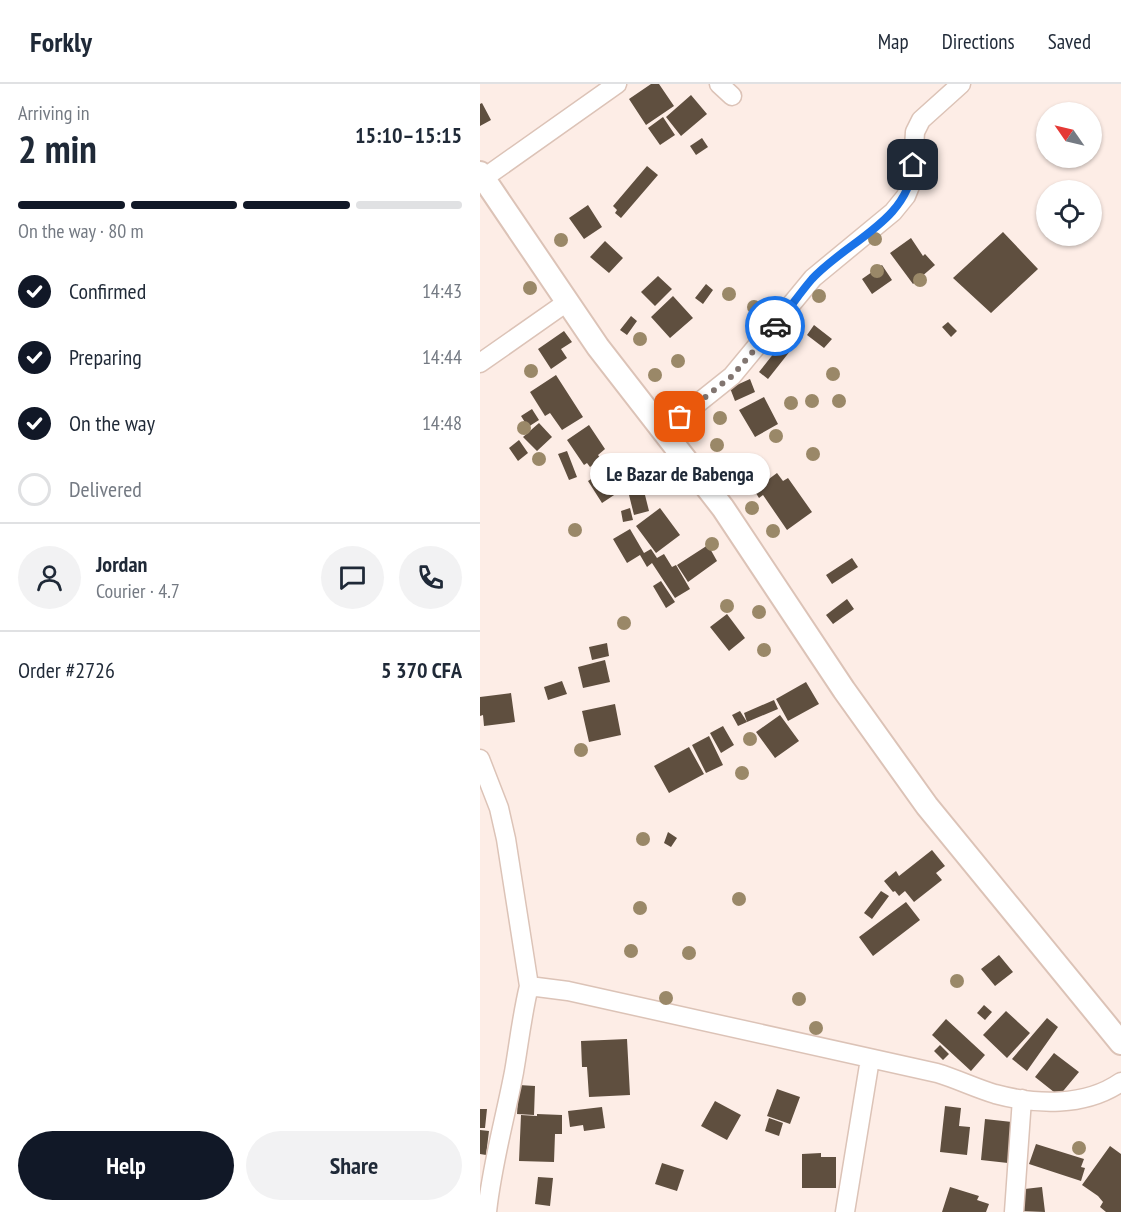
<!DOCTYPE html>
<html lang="en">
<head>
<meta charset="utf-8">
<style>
	:root { --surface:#fff; --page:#f2f2f3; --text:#1f2937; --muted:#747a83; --line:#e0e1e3; --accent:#111827 }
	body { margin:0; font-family:"PT Sans Narrow",sans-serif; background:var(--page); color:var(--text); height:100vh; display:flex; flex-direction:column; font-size:22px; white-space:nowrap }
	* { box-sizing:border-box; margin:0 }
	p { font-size:20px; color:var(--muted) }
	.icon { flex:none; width:33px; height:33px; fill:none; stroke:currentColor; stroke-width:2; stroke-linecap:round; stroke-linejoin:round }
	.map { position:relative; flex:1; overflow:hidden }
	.details { display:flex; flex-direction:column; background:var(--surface); width:480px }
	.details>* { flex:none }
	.needle { width:39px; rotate:304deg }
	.controls { position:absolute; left:556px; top:18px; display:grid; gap:12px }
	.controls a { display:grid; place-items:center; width:66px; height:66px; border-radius:50%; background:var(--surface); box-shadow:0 2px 4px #0004; font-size:30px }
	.pin { position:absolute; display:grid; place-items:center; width:51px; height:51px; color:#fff; margin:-26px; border-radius:12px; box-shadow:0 3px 9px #0006 }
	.courier { position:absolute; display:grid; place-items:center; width:60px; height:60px; margin:-30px; border:4px solid #1a73e8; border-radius:50%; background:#fff; color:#222; box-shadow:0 2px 8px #0007 }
	.bubble { position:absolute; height:42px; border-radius:21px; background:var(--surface); box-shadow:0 2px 4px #0004; font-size:20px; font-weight:700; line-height:42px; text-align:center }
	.summary em { font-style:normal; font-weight:700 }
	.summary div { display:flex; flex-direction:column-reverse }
	.summary { display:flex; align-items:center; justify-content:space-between; height:102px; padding:0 18px }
	h1 { font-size:39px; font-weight:700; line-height:45px }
	.bar { display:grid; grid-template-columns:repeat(4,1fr); gap:9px 6px; align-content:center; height:72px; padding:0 18px }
	.bar i { height:8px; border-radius:4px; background:var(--line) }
	.bar .selected { background:var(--accent) }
	.bar p { grid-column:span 4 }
	.line { display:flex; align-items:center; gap:15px; padding:0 18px; border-top:2px solid var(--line) }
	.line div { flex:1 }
	.round { display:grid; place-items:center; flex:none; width:63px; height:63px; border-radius:32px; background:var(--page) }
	ol { padding:0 18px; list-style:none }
	li { display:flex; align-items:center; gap:18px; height:66px }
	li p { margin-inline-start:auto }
	li .icon { padding:6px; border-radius:50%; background:var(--accent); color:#fff; stroke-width:4 }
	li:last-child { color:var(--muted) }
	li i { width:33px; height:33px; border:3px solid var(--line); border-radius:50% }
	.cta { display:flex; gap:12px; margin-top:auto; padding:12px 18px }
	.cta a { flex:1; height:69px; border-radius:36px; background:var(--accent); color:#fff; font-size:24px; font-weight:700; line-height:69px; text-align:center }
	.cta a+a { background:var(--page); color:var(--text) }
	header { display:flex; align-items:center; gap:36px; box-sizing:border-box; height:84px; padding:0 30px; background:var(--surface); border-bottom:2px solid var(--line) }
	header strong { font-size:28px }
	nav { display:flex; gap:33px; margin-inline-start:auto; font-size:21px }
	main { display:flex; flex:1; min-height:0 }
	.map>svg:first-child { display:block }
</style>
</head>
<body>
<header>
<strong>Forkly</strong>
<nav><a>Map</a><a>Directions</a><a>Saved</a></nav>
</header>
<main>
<section class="details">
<div class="summary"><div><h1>2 min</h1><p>Arriving in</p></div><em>15:10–15:15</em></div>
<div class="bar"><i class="selected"></i><i class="selected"></i><i class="selected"></i><i></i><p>On the way · 80 m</p></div>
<ol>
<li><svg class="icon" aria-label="check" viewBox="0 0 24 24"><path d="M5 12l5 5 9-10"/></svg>Confirmed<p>14:43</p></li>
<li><svg class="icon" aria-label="check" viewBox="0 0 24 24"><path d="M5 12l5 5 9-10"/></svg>Preparing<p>14:44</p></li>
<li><svg class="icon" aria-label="check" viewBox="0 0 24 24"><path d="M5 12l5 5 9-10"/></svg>On the way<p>14:48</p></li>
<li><i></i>Delivered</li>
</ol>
<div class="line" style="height:108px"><a class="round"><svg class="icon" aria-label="person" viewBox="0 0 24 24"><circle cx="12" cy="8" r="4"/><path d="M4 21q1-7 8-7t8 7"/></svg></a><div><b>Jordan</b><p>Courier · 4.7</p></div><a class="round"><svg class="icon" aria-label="chat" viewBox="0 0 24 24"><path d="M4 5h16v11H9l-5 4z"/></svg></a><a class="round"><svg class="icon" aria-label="phone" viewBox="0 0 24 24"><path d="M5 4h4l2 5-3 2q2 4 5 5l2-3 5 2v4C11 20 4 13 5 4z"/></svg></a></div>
<div class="line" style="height:78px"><div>Order #2726</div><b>5 370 CFA</b></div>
<div class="cta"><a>Help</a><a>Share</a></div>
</section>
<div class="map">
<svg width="641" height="1128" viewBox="0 0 641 1128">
	<rect width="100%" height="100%" fill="#fdede6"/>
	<path fill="#5f4f3f" d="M171,0h8l15,22 -28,19 -17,-26z
		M211,11l16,19 -26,22 -15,-19z
		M2,19l9,17 -11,6v-22z
		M183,33l12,18 -15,10 -12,-17z
		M222,54l6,9 -12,8 -6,-9z
		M167,82l11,9 -37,43 -6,-5 2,-3 -4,-4z
		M108,121l14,22 -18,12 -15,-21z
		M523,148l35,37 -47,44 -38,-35z
		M431,154l12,18 2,-2 10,11 -22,19 -23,-31z
		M125,157l18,17 -14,15 -19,-16z
		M402,181l10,15 -20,14 -10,-15z
		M178,192l14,13 -17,17 -14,-14z
		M226,200l7,6 -10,14 -8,-6z
		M193,212l20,22 -23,20 -19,-21z
		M151,232l6,5 -10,14 -7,-5z
		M468,238l9,9 -6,6 -9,-10z
		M334,241l18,14 -8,9 -17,-13z
		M84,247l8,11 -11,7 6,9 -16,11 -13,-20z
		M309,250l9,7 -30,38 -9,-7z
		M76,291l27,42 -21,13 -12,-17 -5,3 -15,-24z
		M270,295l5,13 -20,9 -5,-13z
		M284,313l14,27 -23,13 -16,-27z
		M52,325l7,11 -11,7 -7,-11z
		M59,339l13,14 -15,14 -14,-14z
		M208,339l6,13 -11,5 -6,-13z
		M109,341l16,24 -7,6 3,4 -11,8 -3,-4 -3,2 -17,-25z
		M39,356l9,13 -10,8 -9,-13z
		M87,367l10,26 -8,3 -11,-26z
		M149,371l14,21 -41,27 -14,-22z
		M278,378l9,10 -23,18 -8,-11z
		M297,389l6,8 5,-3 24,34 -25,18 -24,-35 -4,3 -5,-8z
		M164,407l5,20 -15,4 -5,-20z
		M150,424l3,12 -10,2 -2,-11z
		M180,424l20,27 -24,18 -20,-27z
		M150,445l14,24 7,-4 6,9 7,-4 8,13 4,-2 14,24 -15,9 -23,-35 -5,4 -7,-12 -13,8 -14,-24z
		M228,461l9,16 -29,21 -11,-17z
		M372,474l6,9 -26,17 -6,-9z
		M181,497l14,21 -9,6 -13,-22z
		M367,515l7,10 -21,15 -7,-9z
		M247,530l18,24 -16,13 -19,-24z
		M127,559l2,13 -17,4 -3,-13z
		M125,576l5,22 -27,6 -5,-21z
		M82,597l5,13 -19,6 -4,-13z
		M326,598l13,22 -31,17 -12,-22z
		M31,609l4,29 -31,4 -1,-11 -3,1v-19z
		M294,616l4,9 -31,13 -3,-9z
		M135,620l6,31 -32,7 -7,-31z
		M260,627l7,11 -9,4 -6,-11z
		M300,631l19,26 -24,17 -19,-26z
		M243,642l11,19 -13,8 -11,-20z
		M229,652l14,29 -17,8 -14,-28z
		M209,663l15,27 -35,19 -15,-27z
		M188,748l9,6 -6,9 -7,-4z
		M452,766l13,16 -9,7 6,7 -28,22 -9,-11 -6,5 -4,-5 -2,1 -9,-11 12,-10 3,5z
		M401,807l8,5 -17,23 -8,-6z
		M426,818l14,18 -47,36 -14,-19z
		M519,871l14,17 -18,14 -14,-17z
		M504,921l8,7 -7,8 -8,-7z
		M526,927l24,22 -23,25 -24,-23z
		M567,934l11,9 -31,44 -15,-12z
		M466,935l39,36 -14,16 -39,-36z
		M147,955l3,56 -41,2 -2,-30h-5l-1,-26z
		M460,961l9,9 -6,6 -9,-9z
		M574,969l25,19 -20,24 -24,-19z
		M39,1001l16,1 -1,29 -17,-1z
		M297,1005l23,8 -10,27 -23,-8z
		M235,1017l26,14 -14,25 -26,-14z
		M465,1022l16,2 -2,18 11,1 -3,28 -27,-3z
		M122,1023l3,21 -21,3 -1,-6 -13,2 -2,-16z
		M0,1025h7l-2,19h-5z
		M57,1030l25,1v19h-7l-1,28 -35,-1 2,-46 16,1z
		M289,1034l14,5 -4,13 -14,-5z
		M505,1035l27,3 -4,41 -27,-3z
		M0,1046l9,1 -3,24 -6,-1z
		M556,1060l48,15 -3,8 4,1 -4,13 -52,-17z
		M630,1062l11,8v58h-15l-6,-5 3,-5 -5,-6 -16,-11z
		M341,1069v4h15v31h-34v-34z
		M182,1079l22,7 -7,21 -22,-7z
		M58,1093l15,1 -3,28 -15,-2z
		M470,1103l29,9 -2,4 12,4 -3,8h-44z
		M562,1103l3,25 -26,-1 -3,-21z"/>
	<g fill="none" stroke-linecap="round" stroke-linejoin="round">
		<defs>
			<path id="minor" d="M239,0l13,12
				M4,94l133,-94
				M0,279l87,-61
				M183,347l69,-55 81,-98 80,-66 13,-16 6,-15 3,-49 6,-12 40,-36
				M0,675l19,49 7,31 23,147 39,5 369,82c20,6 38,15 58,21 41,11 90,13 126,-12
				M7,1128c5,-48 18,-93 27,-140 5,-29 8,-57 15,-86
				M365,1128l25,-153
				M534,1128l8,-113"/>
			<path id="major" d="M0,89l118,174 125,161 121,182 83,116 194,237"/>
		</defs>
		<use href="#minor" stroke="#dcc3b7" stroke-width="21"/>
		<use href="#major" stroke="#dcc3b7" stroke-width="26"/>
		<use href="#minor" stroke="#fff" stroke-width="18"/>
		<use href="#major" stroke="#fff" stroke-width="22"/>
	</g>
	<g fill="#9a8868">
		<circle cx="395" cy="155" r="7"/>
		<circle cx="81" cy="156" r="7"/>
		<circle cx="397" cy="187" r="7"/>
		<circle cx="440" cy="196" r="7"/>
		<circle cx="50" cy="204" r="7"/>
		<circle cx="249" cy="210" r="7"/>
		<circle cx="339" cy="212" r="7"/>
		<circle cx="274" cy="223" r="7"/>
		<circle cx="160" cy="255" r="7"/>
		<circle cx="198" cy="277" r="7"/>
		<circle cx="51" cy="287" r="7"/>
		<circle cx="353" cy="290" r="7"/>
		<circle cx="175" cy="291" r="7"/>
		<circle cx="332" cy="317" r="7"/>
		<circle cx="359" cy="317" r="7"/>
		<circle cx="311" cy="319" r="7"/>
		<circle cx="240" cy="334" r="7"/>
		<circle cx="44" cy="344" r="7"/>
		<circle cx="296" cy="352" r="7"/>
		<circle cx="237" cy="361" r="7"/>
		<circle cx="333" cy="370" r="7"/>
		<circle cx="59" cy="375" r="7"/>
		<circle cx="249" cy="395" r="7"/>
		<circle cx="272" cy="424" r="7"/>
		<circle cx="95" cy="446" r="7"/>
		<circle cx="293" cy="447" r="7"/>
		<circle cx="232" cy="460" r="7"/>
		<circle cx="247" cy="522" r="7"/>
		<circle cx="279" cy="528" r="7"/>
		<circle cx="144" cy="539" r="7"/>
		<circle cx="284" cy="566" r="7"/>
		<circle cx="270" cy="655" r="7"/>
		<circle cx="101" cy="666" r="7"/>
		<circle cx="262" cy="689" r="7"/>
		<circle cx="163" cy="755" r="7"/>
		<circle cx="259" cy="815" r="7"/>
		<circle cx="160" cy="824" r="7"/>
		<circle cx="151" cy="867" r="7"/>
		<circle cx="209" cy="869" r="7"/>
		<circle cx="477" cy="897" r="7"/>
		<circle cx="186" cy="914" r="7"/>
		<circle cx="319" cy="915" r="7"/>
		<circle cx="336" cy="944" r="7"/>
		<circle cx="599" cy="1064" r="7"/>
	</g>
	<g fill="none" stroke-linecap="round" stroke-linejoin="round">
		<path stroke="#817570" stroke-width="6" stroke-dasharray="0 10.8" d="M200,333l52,-41 43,-50"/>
		<path stroke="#1a73e8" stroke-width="8" d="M295,242c13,-15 24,-32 37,-47 35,-38 97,-58 101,-114"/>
	</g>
</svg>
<div class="controls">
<a><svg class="needle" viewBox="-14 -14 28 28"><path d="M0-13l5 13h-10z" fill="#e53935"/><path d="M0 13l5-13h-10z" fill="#747a83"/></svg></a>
<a><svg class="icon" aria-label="locate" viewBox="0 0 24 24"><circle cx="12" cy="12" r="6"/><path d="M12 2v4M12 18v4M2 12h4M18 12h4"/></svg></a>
</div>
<div class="pin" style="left:200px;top:333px;background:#ea580c"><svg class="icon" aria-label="bag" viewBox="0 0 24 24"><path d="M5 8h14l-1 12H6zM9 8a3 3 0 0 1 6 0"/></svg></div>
<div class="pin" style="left:433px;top:81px;background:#1f2937"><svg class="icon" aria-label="home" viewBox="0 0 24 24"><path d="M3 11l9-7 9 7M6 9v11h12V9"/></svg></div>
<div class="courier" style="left:295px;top:242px"><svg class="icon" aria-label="car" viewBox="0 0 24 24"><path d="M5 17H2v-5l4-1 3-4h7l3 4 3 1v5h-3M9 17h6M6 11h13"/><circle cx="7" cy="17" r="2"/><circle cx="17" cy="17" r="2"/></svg></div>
<div class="bubble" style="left:110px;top:369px;width:180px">Le Bazar de Babenga</div>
</div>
</main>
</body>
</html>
